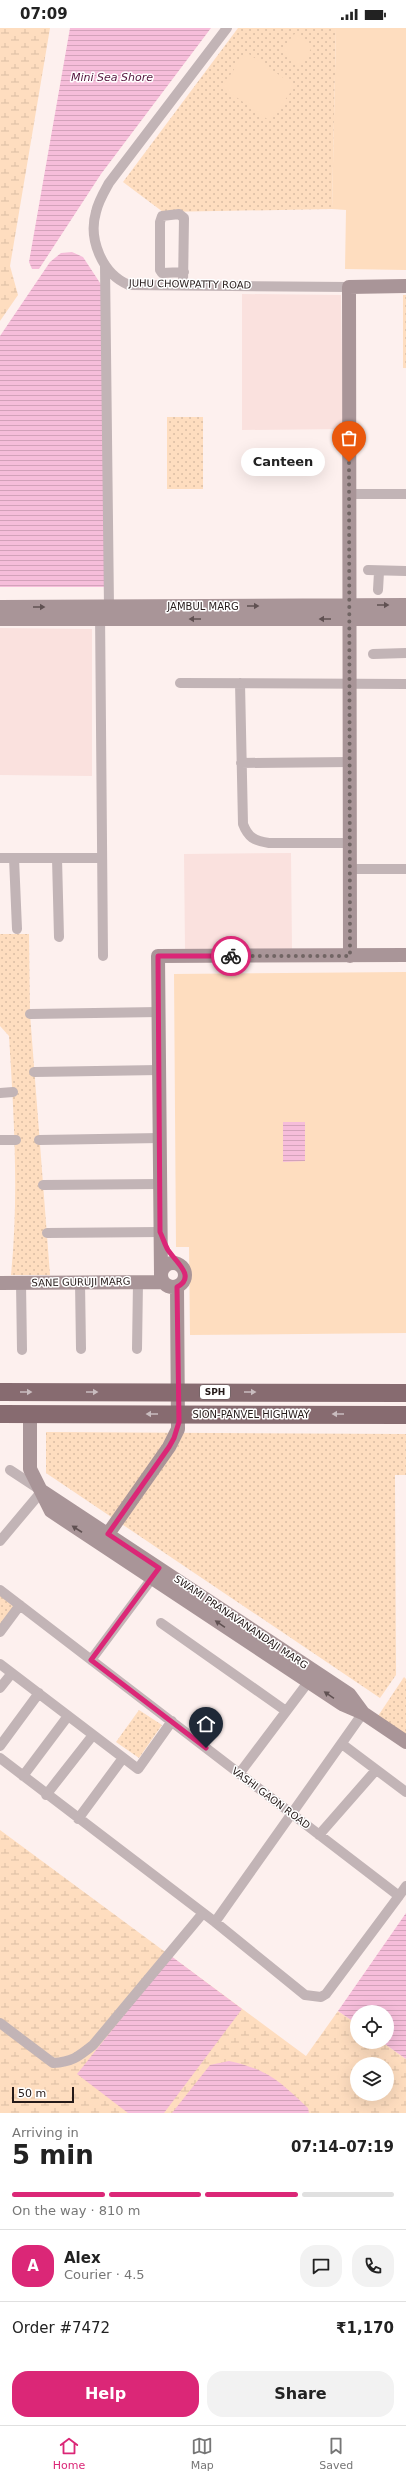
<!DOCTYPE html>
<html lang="en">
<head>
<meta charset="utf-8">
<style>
	:root { --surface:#fff; --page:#f2f2f2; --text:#222; --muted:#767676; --line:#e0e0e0; --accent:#db2777 }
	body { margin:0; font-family:"DejaVu Sans",sans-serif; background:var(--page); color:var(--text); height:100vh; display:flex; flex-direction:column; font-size:15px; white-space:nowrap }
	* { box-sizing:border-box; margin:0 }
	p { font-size:13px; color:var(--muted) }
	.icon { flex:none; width:22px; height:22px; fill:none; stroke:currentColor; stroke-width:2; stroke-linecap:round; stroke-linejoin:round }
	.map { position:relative; height:2085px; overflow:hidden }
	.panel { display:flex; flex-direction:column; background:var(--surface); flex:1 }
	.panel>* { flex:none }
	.controls { position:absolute; left:350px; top:1977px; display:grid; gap:8px }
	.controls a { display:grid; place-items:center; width:44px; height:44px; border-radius:50%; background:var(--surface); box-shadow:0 4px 16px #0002; font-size:20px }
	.scale { position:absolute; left:12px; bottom:10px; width:62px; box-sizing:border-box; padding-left:4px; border:2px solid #251a19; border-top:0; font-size:11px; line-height:14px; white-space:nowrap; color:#251a19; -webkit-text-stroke:3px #fff; paint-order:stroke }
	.pin { position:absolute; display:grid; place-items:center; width:34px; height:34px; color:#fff; margin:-41px -17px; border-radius:50% 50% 50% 0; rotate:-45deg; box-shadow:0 0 4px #0007 }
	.pin .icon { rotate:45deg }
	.courier { position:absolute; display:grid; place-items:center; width:40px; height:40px; margin:-20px; border:3px solid #db2777; border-radius:50%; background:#fff; color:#222; box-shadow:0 1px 5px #0007 }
	.bubble { position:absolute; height:28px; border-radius:14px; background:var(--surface); box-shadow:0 4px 16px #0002; font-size:13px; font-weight:700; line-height:28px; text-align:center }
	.summary em { font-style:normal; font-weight:700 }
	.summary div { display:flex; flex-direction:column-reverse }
	.summary { display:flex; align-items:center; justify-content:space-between; height:68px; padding:0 12px }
	h1 { font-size:26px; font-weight:700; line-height:30px }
	.bar { display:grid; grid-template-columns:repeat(4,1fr); gap:6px 4px; align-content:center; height:48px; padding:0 12px }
	.bar i { height:5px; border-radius:3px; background:var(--line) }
	.bar .selected { background:var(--accent) }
	.bar p { grid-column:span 4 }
	.line { display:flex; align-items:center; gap:10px; padding:0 12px; border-top:1px solid var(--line) }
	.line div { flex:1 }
	.round { display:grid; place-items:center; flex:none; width:42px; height:42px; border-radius:16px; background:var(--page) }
	.action { display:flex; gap:8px; margin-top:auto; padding:8px 12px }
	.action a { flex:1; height:46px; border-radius:16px; background:var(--accent); color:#fff; font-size:16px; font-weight:700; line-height:46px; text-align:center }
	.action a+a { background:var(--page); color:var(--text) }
	.status { display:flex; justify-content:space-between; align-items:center; height:28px; padding:0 20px; background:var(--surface); direction:ltr }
	.status svg { height:11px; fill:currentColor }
	.menu { display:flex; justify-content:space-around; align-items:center; height:56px; border-top:1px solid var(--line); background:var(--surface); font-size:11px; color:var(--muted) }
	.menu a { display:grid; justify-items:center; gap:2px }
	.menu .selected { color:var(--accent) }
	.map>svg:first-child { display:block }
</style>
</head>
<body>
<div class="status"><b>07:09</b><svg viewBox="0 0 49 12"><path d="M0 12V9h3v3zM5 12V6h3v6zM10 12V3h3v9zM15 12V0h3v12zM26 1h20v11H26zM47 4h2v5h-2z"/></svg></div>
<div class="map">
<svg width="406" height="2085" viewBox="0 0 406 2085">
	<defs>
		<pattern id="grass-dots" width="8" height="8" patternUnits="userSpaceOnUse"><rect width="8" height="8" fill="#feddbf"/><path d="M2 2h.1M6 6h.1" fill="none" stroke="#dabda4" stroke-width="1.8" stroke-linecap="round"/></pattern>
		<pattern id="wetland-marsh" width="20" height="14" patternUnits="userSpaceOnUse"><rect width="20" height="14" fill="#feddbf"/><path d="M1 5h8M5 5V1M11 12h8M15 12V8" fill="none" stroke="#dabda4"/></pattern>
		<pattern id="water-rules" width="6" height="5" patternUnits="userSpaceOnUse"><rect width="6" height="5" fill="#f6bdda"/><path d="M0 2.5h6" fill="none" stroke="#d3a2ba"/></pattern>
	</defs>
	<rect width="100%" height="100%" fill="#fdf0ee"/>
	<path fill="#fae1de" d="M242,266l99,1 2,134 -101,1z
		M0,600l92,1v147l-92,-1z
		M291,825l1,96h-107l-1,-95z"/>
	<path fill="url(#grass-dots)" d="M238,0h98l-4,181 -169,3 -40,-30z
		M403,267h3v73h-3z
		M167,389h36v72h-36z
		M0,906h29l1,80 20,261h-39c8,-80 3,-159 -2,-239l-9,-10z
		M46,1404l360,2v41h-11l1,200 -16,23 -334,-225z
		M0,1567l14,11 -14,19z
		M404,1649l2,2v56l-28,-19z
		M139,1682l23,15 -23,33 -23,-16z"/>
	<path fill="url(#wetland-marsh)" fill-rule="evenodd" d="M0,0h50l-40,238 8,29 -18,26z
		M0,1802l306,226 32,-45 19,13v18h25l24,17v54h-406zM357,2036h30v30h-30z"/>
	<path fill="#feddbf" d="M336,0h70v242l-61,-1 1,-59 -14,-1z
		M294,6l19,12 -13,19 -19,-13z
		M246,24l49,34 -25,35 -48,-34z
		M406,944v361l-216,2 -1,-88h-13l-2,-273z"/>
	<path fill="url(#water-rules)" d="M70,0h141l-110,146 -62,95h-7l-3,-7z
		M72,224l11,5 21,32 1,298h-105v-251l50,-74 11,-9z
		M283,1094h22v39l-22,1z
		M406,1885v146l-24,-17h5v-30h-30v12l-19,-13z
		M171,1928l71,53 -78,104h-36l-51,-39z
		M229,2033c40,9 50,20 79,47l1,5h-137l38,-48z"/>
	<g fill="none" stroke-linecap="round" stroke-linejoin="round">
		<path stroke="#c2b4b6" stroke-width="10" d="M227,0l-118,155c-5,9 -11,19 -13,29 -8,27 6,62 33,73l220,2
			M105,238l4,341
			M183,257l1,-67 -5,-4 -17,2 -2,6v48l2,3 22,-1
			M349,466h57
			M368,542l38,1
			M378,562l1,-18
			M100,584l3,344
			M373,626l33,-1
			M180,655l226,1
			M240,655l3,141c5,13 11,17 26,19h81
			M241,735l109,-1
			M0,830h102
			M14,830l3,71
			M57,830l2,79
			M350,841h56
			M30,986l129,-2
			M34,1044l125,-2
			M0,1065l13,-1
			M0,1112h16
			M39,1112l121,-2
			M43,1157l117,-1
			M47,1205l113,-1
			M80,1254l1,67
			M21,1255l1,67
			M137,1321l1,-67
			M0,1513l42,-50 -32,-21
			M0,1562l399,306 7,-10
			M161,1595l125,88
			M0,1604l20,-27
			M91,1632l65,-87
			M0,1636l138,105 34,-48
			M0,1660l12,-15
			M342,1716l64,48
			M0,1718l39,-53
			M0,1730l215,164 90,73 16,2 5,-3 73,-98
			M239,1746l73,-97
			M23,1748l45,-60
			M46,1767l47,-60
			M78,1791l45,-61
			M319,1807l57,-65
			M215,1894l148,-209
			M0,1995l53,40c19,-1 25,-6 40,-18l110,-132"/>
		<path stroke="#a99598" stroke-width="14" d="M0,579l406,-2
			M0,591h406
			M350,928l-1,-669 57,-1
			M161 1247a12 12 0 1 1 24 0a12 12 0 1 1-24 0Z
			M161,1246l-3,-318 248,-1
			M0,1255l162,-1
			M30,1386v55l21,42 291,193 21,9 43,29
			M42,1463l307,203 14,19
			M103,1513l66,-94 9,-18 -1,-142"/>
		<path stroke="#876b70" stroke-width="18" d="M0,1364l406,1
			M0,1386l406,1"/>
	</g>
	<defs><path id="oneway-solid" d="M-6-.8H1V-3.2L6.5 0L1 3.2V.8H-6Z"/></defs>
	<g fill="#605152">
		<use href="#oneway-solid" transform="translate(383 577)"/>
		<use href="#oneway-solid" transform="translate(253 578)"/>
		<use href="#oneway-solid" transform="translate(39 579)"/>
		<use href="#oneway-solid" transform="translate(195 591) rotate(180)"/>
		<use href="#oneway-solid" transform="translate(325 591) rotate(180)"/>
		<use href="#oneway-solid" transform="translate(77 1501) rotate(-147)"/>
		<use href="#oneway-solid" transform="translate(220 1596) rotate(-146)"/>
		<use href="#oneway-solid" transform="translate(329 1667) rotate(-146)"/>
	</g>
	<g fill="#c9bcbf">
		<use href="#oneway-solid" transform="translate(26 1364)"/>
		<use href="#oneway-solid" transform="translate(92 1364)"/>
		<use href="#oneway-solid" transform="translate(250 1364)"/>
		<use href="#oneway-solid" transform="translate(152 1386) rotate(-180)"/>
		<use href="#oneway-solid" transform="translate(338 1386) rotate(-180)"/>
	</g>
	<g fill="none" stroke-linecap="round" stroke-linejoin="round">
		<path stroke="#716564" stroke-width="4" stroke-dasharray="0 7.2" d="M231,928h119l-1,-494"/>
		<path stroke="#db2777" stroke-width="5" d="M206,1720l-115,-88 68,-92 -51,-34 61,-87 5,-9 5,-16 -2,-135c20,-10 -2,-26 -9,-37 -3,-5 -5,-12 -8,-18l-2,-276h73"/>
	</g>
	<g text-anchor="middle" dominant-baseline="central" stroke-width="3" stroke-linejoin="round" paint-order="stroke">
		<rect fill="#fff" stroke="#665f5e" stroke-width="1" x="200" y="1357" width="30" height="14" rx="3"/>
		<g font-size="9" font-weight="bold" fill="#251a19">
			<text x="215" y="1364">SPH</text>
		</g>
		<g font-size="10" fill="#251a19" stroke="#fff">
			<text transform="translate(190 256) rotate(1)">JUHU CHOWPATTY ROAD</text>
			<text x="203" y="578">JAMBUL MARG</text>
			<text transform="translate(81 1254) rotate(-1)">SANE GURUJI MARG</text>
			<text x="251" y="1386">SION-PANVEL HIGHWAY</text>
			<text transform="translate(241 1594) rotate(34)">SWAMI PRANAVANANDAJI MARG</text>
			<text transform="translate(271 1770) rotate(37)">VASHI GAON ROAD</text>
		</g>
		<g font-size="11" font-style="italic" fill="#53133b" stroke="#fff">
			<text x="112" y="49">Mini Sea Shore</text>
		</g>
	</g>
</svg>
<div class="controls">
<a><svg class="icon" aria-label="locate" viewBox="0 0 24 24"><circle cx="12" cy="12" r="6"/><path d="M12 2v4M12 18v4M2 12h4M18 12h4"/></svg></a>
<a><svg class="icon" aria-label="layers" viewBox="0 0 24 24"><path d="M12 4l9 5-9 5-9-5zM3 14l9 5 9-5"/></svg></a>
</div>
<div class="scale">50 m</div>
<div class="pin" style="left:349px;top:434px;background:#ea580c"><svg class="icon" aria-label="bag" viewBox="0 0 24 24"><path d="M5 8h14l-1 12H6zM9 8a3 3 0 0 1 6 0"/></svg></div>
<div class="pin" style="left:206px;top:1720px;background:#1f2937"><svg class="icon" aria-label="home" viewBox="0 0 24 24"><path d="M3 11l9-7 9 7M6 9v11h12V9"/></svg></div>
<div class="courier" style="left:231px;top:928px"><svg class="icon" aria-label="bike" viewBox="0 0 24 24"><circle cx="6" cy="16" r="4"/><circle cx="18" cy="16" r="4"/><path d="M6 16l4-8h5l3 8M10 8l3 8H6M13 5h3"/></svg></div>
<div class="bubble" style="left:241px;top:420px;width:84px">Canteen</div>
</div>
<section class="panel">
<div class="summary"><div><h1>5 min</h1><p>Arriving in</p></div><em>07:14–07:19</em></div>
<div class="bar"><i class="selected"></i><i class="selected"></i><i class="selected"></i><i></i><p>On the way · 810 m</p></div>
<div class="line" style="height:72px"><b class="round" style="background:var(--accent);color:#fff">A</b><div><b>Alex</b><p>Courier · 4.5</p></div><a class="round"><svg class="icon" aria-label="chat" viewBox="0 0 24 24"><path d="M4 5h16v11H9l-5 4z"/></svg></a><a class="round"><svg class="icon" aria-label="phone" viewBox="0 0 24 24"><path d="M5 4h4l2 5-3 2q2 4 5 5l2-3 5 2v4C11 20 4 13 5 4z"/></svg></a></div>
<div class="line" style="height:52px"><div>Order #7472</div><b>₹1,170</b></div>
<div class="action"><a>Help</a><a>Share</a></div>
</section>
<nav class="menu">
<a class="selected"><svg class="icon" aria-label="home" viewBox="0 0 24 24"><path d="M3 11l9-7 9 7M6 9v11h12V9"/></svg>Home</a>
<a><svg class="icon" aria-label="map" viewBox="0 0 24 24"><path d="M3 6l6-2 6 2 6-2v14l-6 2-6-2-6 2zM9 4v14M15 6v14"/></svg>Map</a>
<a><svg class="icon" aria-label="saved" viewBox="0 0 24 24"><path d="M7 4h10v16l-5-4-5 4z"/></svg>Saved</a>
</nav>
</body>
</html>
